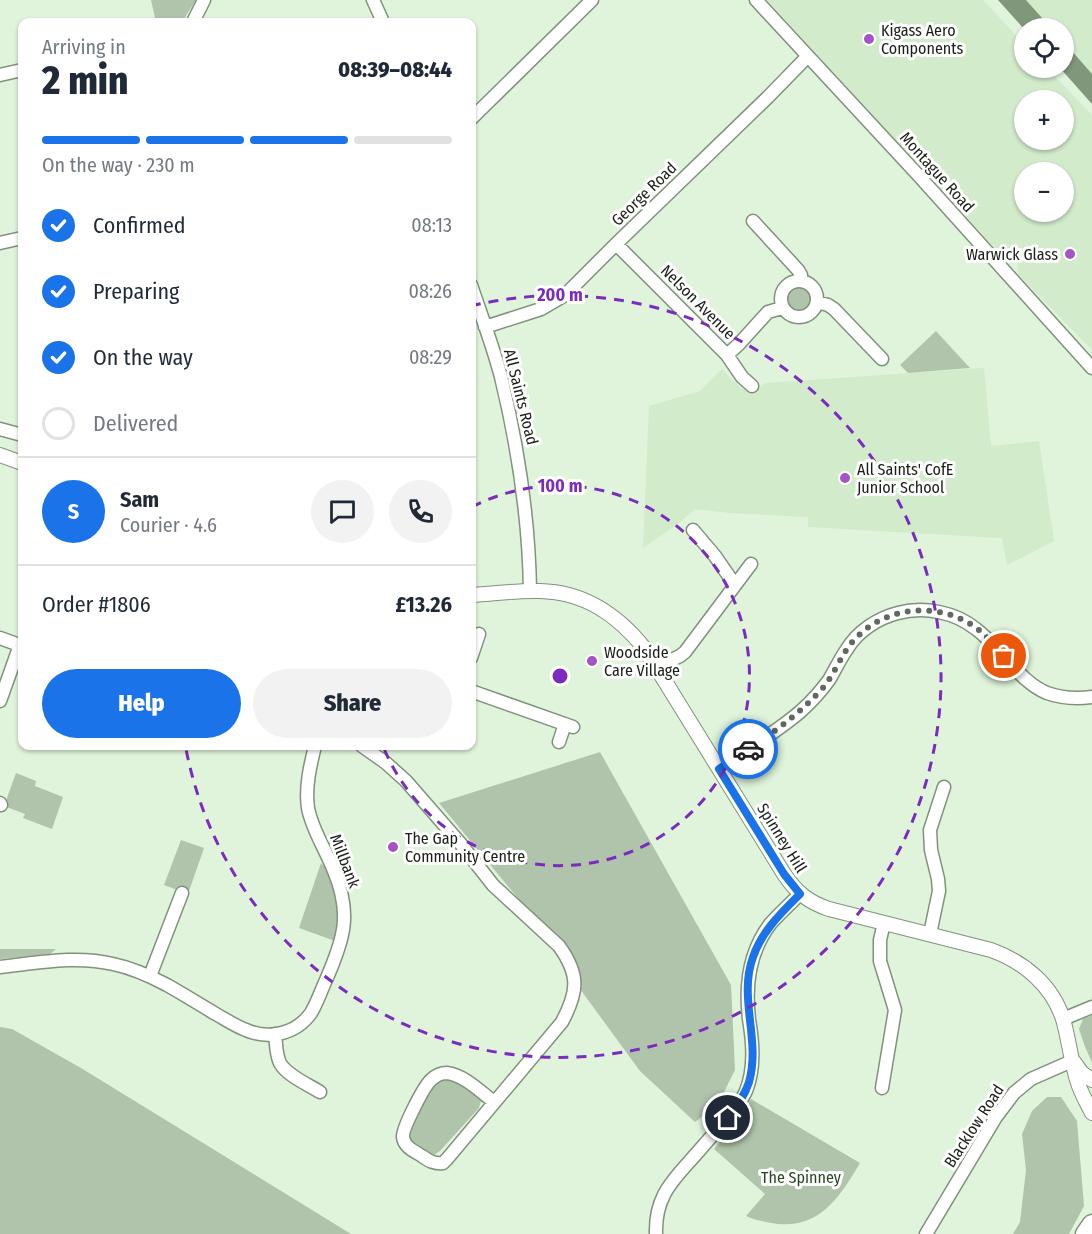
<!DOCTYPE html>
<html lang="en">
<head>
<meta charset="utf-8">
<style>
	:root { --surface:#fff; --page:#f2f2f3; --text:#1f2937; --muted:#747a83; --line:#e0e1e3; --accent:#1a73e8 }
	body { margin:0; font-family:"Fira Sans Condensed",sans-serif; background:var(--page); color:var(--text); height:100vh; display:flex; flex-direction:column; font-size:22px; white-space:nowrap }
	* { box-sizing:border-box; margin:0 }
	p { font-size:20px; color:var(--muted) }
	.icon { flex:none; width:33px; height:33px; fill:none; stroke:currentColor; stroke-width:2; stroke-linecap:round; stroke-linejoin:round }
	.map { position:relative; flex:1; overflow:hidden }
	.side { position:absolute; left:18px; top:18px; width:458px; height:732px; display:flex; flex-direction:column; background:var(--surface); border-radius:12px; box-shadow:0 2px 4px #0004 }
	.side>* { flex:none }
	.buttons { position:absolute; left:1014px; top:18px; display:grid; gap:12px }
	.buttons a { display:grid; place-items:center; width:60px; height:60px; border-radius:50%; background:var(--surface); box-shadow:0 2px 4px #0004; font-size:30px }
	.pin { position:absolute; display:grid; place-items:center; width:51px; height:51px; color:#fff; margin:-26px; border:3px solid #fff; border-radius:50%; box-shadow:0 2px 6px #0007 }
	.courier { position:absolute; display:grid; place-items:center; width:60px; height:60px; margin:-30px; border:4px solid #1a73e8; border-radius:50%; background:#fff; color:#222; box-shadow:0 2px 8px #0007 }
	.headline em { font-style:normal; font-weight:800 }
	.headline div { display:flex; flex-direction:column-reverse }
	.headline { display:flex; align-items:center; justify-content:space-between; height:102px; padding:0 24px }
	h1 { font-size:39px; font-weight:800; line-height:45px }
	.bar { display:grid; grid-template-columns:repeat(4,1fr); gap:9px 6px; align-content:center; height:72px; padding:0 24px }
	.bar i { height:8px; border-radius:4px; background:var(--line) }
	.bar .selected { background:var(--accent) }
	.bar p { grid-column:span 4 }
	.line { display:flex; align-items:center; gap:15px; padding:0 24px; border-top:2px solid var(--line) }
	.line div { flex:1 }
	.round { display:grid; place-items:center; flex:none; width:63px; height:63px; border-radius:32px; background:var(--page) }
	ol { padding:0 24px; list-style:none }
	li { display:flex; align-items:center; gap:18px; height:66px }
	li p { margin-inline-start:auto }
	li .icon { padding:6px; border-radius:50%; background:var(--accent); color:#fff; stroke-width:4 }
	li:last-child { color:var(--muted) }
	li i { width:33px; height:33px; border:3px solid var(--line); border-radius:50% }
	.button { display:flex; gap:12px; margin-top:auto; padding:12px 24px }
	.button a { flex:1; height:69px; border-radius:36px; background:var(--accent); color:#fff; font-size:24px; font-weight:800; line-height:69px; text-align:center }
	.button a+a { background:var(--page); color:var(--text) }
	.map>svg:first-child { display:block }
</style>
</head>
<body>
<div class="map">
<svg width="1092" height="1234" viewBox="0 0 1092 1234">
	<rect width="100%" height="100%" fill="#dff4da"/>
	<path fill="#d1ebcb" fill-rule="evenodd" d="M767,0h216l41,44v24h23l43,45 2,2v235l-74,-76 -1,-12 -11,-10 -11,-4zM1064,100v40h-40v-40zM1024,172h40v40h-40z
		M1026,0h66v74l-28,-32v-14h-13z
		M984,368l7,78 48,-5 15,100 -47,24 -5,-27 -194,-11v-10l-78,-4 -35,-4 -16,14 -36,25 6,-142 51,-15 22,-22 20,20 12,3 12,-9z"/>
	<path fill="#b0c4ab" d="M151,0h45l-14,22h-26z
		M786 300a13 13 0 1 1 26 0a13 13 0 1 1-26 0Z
		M936,331l34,37 -62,5 -8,-8z
		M600,752l131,233 4,85 -18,36 -22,16 -55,-51 -60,-82 -6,-25 -9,-17 -44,-45 -82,-99z
		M16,773l20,8 -1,5 28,11 -11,32 -29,-11 2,-4 -21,-8z
		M181,840l23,8 -16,46 -24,-9z
		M321,863c17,14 19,58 14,78l-36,-13z
		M0,949h56l-6,5 -50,5z
		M1092,1015v48l-8,-19 -5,-15 4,-10z
		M0,1027l12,2 69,39 270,166h-351z
		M441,1076l16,4 22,17 2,4 -2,7 -39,43 -6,4 -8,-2 -17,-15c-3,-17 18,-43 27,-59z
		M1047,1097h14l16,24 7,85 -15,28h-56l7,-12 6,-52 -4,-36 10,-23z
		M751,1099l109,64c-19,32 -39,65 -82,61 -11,-2 -21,-3 -32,-8l19,-22 -51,-45 30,-36z"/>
	<path fill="#80977b" d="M998,0h28l25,28 -27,1z
		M1064,42l28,32v30l-32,-36h4z"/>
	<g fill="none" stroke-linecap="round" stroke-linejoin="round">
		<defs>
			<path id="minor" d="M373,0l10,22
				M756,0l163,176 173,192
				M193,22l11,-22
				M0,75l22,-5
				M471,119l121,-119
				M753,221l45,49 3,5v6
				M0,243l22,-5
				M616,244l111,111 15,22 10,9
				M781 299a18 18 0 1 1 36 0a18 18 0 1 1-36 0Z
				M471,285c10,30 22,61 30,92 17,70 28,141 29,214
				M817,302l11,3 6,4 48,50
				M485,327l56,-18 24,-14 51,-51 151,-146 41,-42
				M727,355l12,-11 29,-32 14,-4
				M0,429l22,6
				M693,530l22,26 20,29
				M0,638l22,8
				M471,658l8,-24
				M657,667l23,-11 5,-4 66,-88
				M471,691l102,36
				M0,701l20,-56
				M559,742l6,-18
				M362,746l24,17 20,18 54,62 33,42 66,61c21,29 19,46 3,76l-115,137 -4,4c-9,1 -14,-2 -21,-7 -8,-5 -18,-9 -19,-19 -1,-8 21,-51 28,-57 4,-4 10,-7 16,-7 17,2 34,19 47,29
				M719,769c27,-20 57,-36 82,-58 10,-9 20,-20 28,-31 6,-10 11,-21 18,-31 11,-18 31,-31 51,-36 26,-7 57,-1 78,16 11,8 20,19 29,29 12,13 25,28 42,35 14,5 30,6 45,4
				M0,803l1,2
				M930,934l9,-43 -1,-12 -7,-29 -1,-20 14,-43
				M0,967c37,-4 76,-12 113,-3 19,4 37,12 54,21 16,9 32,19 47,28 11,6 21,13 32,17 23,10 50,4 65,-17 6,-10 10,-22 15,-33 18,-41 26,-66 8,-109 -8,-21 -22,-41 -26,-63 -3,-20 2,-42 7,-62
				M150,976l32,-83
				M1063,1019l29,-12
				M275,1034c1,9 1,21 5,29 6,12 29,22 40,29
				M882,1088l13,-78 -15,-49v-21l4,-17
				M656,1234c-1,-33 12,-49 33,-72 10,-11 20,-23 30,-34 10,-12 21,-23 27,-37 9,-23 7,-48 3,-72 -4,-34 0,-68 22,-96 9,-10 19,-19 29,-29
				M926,1234l70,-117 18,-24 17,-14 41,-18"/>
			<path id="tertiary" d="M0,455l22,8
				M471,595c23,-1 46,-5 69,-4 45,1 78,24 105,58l139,225c12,18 24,28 45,35l162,41c33,12 61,35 72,69 6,21 8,43 15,64 3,10 9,20 14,30
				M1074,1062l8,11 10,7"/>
			<path id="primary" d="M1085,1234l7,-10"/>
		</defs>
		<use href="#minor" stroke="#7f937b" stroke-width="15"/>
		<use href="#tertiary" stroke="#7f937b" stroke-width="16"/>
		<use href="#primary" stroke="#7f937b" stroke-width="21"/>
		<use href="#minor" stroke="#fff" stroke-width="12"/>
		<use href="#tertiary" stroke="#fff" stroke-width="14"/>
		<use href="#primary" stroke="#fff" stroke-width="18"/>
	</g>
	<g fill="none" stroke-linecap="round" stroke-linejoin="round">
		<path stroke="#5e6a5b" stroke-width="6" stroke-dasharray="0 10.8" d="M748,749c28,-18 51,-35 74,-60 13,-15 19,-35 32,-49 31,-34 84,-39 121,-13 11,8 20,19 29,29"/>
		<path stroke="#1a73e8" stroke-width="8" d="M728,1118c9,-12 17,-23 21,-36 12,-42 -11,-84 4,-125 9,-26 28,-44 47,-63l-16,-20 -65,-105 29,-20"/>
	</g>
	<g fill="none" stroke="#7b2cbf" stroke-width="3" stroke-dasharray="10 8">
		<path d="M472 507A190 190 0 1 1 383 746"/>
		<path d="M471 306A381 381 0 1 1 186 749"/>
	</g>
	<g fill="#a454c4" stroke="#fff" stroke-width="2">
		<circle cx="869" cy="39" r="6"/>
		<circle cx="1070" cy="254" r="6"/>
		<circle cx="845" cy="478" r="6"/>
		<circle cx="592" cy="661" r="6"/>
		<circle cx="393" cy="847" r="6"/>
	</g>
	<g text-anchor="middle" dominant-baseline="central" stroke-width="6" stroke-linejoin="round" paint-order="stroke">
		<g font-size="16" fill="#181f16" stroke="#fff" text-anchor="start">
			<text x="881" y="30">Kigass Aero<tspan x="881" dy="18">Components</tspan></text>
			<text x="1058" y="254" text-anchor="end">Warwick Glass</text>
			<text x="857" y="469">All Saints' CofE<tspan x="857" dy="18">Junior School</tspan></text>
			<text x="604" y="652">Woodside<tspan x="604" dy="18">Care Village</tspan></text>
			<text x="405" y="838">The Gap<tspan x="405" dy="18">Community Centre</tspan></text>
		</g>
		<g font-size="16" fill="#181f16" stroke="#fff">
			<text transform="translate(937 172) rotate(48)">Montague Road</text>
			<text transform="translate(644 194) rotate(-44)">George Road</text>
			<text transform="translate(698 302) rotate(45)">Nelson Avenue</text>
			<text transform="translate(521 397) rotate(76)">All Saints Road</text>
			<text transform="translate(782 838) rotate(58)">Spinney Hill</text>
			<text transform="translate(345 861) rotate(69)">Millbank</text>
			<text transform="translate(974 1126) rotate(-57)">Blacklow Road</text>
		</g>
		<g font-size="16" fill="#26471e" stroke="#fff">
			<text x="801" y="1177">The Spinney</text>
		</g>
	</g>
	<circle cx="560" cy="676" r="9" fill="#7b2cbf" stroke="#fff" stroke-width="3"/>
	<g font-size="18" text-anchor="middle" font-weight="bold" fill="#7b2cbf" stroke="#fff" stroke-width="6" stroke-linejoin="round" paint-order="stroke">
		<text x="560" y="301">200 m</text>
		<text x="560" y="492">100 m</text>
	</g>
</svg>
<div class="buttons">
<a><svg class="icon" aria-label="locate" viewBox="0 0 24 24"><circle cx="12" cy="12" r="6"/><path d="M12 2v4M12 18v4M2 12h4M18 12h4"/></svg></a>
<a>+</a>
<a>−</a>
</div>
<div class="pin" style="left:1004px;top:656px;background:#ea580c"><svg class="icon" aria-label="bag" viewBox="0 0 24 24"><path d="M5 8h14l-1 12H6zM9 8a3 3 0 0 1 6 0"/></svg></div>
<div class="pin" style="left:728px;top:1118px;background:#1f2937"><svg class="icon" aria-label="home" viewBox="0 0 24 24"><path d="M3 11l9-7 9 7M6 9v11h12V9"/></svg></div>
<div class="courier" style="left:748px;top:749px"><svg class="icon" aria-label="car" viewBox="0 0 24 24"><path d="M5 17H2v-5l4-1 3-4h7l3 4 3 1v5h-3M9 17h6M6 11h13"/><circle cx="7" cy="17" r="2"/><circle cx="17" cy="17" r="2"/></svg></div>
<section class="side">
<div class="headline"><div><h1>2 min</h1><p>Arriving in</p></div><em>08:39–08:44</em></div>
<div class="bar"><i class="selected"></i><i class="selected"></i><i class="selected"></i><i></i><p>On the way · 230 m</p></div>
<ol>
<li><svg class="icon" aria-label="check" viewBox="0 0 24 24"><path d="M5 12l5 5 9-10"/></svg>Confirmed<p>08:13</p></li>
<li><svg class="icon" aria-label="check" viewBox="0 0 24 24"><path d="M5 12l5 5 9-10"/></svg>Preparing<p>08:26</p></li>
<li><svg class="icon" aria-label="check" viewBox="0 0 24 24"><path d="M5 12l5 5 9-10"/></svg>On the way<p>08:29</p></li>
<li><i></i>Delivered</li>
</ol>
<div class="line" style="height:108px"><b class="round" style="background:var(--accent);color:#fff">S</b><div><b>Sam</b><p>Courier · 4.6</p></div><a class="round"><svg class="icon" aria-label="chat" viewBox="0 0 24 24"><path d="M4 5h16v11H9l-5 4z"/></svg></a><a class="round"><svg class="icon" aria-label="phone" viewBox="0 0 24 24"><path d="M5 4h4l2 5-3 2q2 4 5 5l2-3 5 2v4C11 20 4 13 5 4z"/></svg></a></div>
<div class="line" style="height:78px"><div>Order #1806</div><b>£13.26</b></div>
<div class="button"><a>Help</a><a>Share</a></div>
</section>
</div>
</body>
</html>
